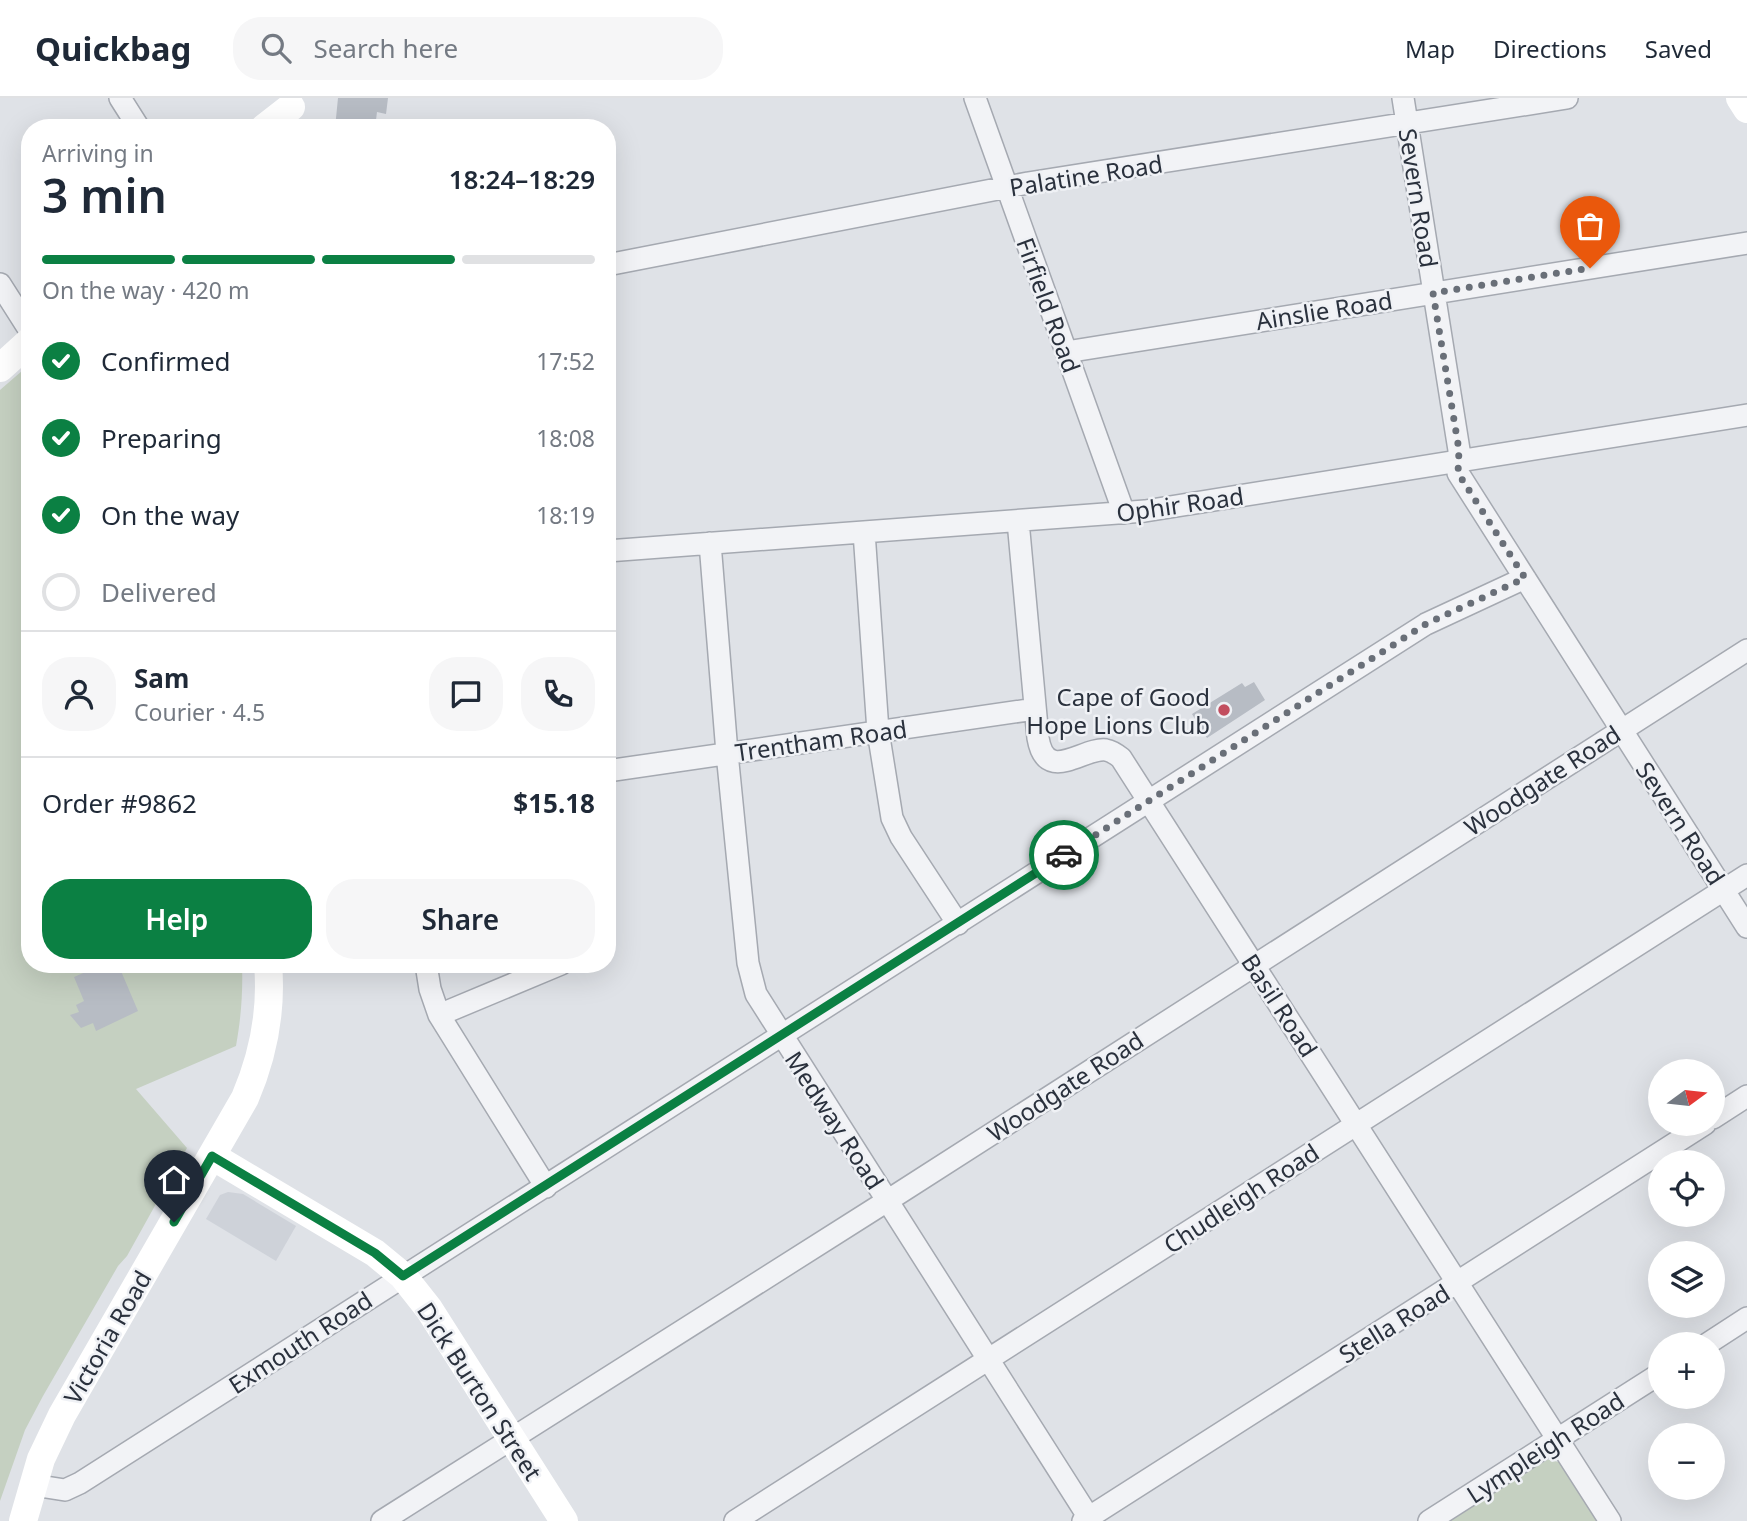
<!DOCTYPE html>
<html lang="en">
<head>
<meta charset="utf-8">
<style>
	:root { --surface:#fff; --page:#f6f6f7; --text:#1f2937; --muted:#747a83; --line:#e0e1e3; --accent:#0b8043 }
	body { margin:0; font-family:"Noto Sans",sans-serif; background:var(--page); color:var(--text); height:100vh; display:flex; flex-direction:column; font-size:26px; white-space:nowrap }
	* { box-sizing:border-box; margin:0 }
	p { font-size:23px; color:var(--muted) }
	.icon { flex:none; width:38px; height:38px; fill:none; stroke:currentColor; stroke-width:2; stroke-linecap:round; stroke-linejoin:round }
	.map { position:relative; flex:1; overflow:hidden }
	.panel { position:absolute; left:21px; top:21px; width:595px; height:854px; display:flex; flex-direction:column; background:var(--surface); border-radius:28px; box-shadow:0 7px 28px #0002 }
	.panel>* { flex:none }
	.needle { width:46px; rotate:75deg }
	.buttons { position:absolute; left:1648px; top:961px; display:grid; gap:14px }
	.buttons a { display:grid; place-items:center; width:77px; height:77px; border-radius:50%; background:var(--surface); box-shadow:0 7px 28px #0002; font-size:35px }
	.pin { position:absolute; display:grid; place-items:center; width:60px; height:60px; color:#fff; margin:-72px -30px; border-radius:50% 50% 50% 0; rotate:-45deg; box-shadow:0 0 7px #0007 }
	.pin .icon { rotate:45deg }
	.courier { position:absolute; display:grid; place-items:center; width:70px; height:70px; margin:-35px; border:5px solid #0b8043; border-radius:50%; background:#fff; color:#222; box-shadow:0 2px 9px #0007 }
	.overview em { font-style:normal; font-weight:600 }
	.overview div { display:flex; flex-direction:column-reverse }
	.overview { display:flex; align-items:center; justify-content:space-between; height:119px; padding:0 21px }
	h1 { font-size:46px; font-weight:600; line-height:52px }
	.bar { display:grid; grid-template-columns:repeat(4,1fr); gap:10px 7px; align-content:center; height:84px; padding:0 21px }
	.bar i { height:9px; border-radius:5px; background:var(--line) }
	.bar .selected { background:var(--accent) }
	.bar p { grid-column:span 4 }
	.line { display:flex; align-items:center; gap:18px; padding:0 21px; border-top:2px solid var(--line) }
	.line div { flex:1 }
	.round { display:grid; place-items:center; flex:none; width:74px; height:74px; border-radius:28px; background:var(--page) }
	ol { padding:0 21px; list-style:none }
	li { display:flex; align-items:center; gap:21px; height:77px }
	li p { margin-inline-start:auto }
	li .icon { padding:7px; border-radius:50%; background:var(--accent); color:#fff; stroke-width:4 }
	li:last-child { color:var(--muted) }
	li i { width:38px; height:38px; border:4px solid var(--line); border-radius:50% }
	.action { display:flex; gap:14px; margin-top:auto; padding:14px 21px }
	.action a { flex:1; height:80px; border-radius:28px; background:var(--accent); color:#fff; font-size:28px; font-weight:600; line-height:80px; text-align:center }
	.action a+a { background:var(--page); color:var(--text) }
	header { display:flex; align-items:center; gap:42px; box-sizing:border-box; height:98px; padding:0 35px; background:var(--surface); border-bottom:2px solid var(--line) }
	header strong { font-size:33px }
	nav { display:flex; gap:38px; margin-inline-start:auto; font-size:24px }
	.search { width:490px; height:63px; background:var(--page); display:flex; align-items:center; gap:18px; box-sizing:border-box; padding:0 24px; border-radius:28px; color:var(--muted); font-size:26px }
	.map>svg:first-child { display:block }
</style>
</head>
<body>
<header>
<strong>Quickbag</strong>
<div class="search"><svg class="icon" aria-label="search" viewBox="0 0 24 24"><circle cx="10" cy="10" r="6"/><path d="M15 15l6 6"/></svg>Search here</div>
<nav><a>Map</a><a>Directions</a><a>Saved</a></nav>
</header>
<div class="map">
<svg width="1747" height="1423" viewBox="0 0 1747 1423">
	<rect width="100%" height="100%" fill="#dfe2e7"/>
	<path fill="#ced2d9" d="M228,1094l15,2 53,32 -20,35 -70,-42 14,-24z"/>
	<path fill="#c5d0c1" d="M30,266v600h212c1,29 -1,54 -6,82l-100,43 51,59 -60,108 -9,10 -75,130 -18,34 -25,71v-1111z
		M1545,1361l18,4 38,58h-157z"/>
	<path fill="#b7bcc4" d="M338,0h50l-2,16 -9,-2 -2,16h-40z
		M1254,584l11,18 -58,38 -15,-24 50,-31 3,4z
		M104,866h14l20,47 -42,20 -3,-8 -12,5 -11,-13 9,-3 -3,-7 8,-4 -10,-24z"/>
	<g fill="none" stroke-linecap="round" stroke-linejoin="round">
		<defs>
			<path id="street" d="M120,0l19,30
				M975,0l149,415
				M1403,0l56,352 -1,23 289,454
				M607,167l421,-82 539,-85
				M0,186l30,47
				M1066,254l681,-109
				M1018,423l20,217c8,47 45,9 68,12 6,1 10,4 15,8l489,763
				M864,434l14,199 14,87 9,19 57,87
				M710,445l17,210 21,210 8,31 335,527
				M607,453l538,-40 602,-96
				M607,673l428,-62
				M426,866l4,25 9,26 107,172
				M439,917l122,-51
				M1713,1020l34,-22
				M1707,1246l40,-26
				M33,1387l32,5 15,-7 1346,-859 99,-46
				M382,1423l505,-320 860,-551
				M735,1423l1012,-646
				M1083,1423l622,-397
				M1429,1423l232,-148"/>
		</defs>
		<use href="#street" stroke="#a5a9b1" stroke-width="24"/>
		<use href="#street" stroke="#f2f3f6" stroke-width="21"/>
		<path stroke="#fff" stroke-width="28" d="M1740,0l7,11
			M264,30l27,-21
			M0,270l30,-27
			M212,1058l163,97 28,23 26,33 135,212
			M23,1423l18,-62 21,-44 183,-317c18,-42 27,-88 23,-134"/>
	</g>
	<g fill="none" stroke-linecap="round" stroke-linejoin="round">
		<path stroke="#696f78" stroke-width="7" stroke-dasharray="0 12.6" d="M1064,757l362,-231 99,-46 -67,-105 1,-23 -26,-157 157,-25"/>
		<path stroke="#0b8043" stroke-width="9" d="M174,1124l38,-66 163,97 28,23 661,-421"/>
	</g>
	<circle fill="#c24e5f" stroke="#eff1f5" stroke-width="2.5" cx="1224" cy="612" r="7"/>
	<g text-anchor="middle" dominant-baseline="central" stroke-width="5" stroke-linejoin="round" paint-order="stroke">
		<g font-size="24" fill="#2a313d" stroke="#eff1f5">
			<text transform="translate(1086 77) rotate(-9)">Palatine Road</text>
			<text transform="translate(1419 100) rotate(81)">Severn Road</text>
			<text transform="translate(1049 207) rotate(70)">Firfield Road</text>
			<text transform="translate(1324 212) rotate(-9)">Ainslie Road</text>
			<text transform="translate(1180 406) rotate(-8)">Ophir Road</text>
			<text transform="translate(821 642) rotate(-8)">Trentham Road</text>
			<text transform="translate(1542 682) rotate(-33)">Woodgate Road</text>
			<text transform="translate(1681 725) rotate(57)">Severn Road</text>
			<text transform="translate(1280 907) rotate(57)">Basil Road</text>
			<text transform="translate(1065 988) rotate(-33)">Woodgate Road</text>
			<text transform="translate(835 1022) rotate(57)">Medway Road</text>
			<text transform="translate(1241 1100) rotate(-33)">Chudleigh Road</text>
			<text transform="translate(1394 1225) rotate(-32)">Stella Road</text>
			<text transform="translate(107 1239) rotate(-60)">Victoria Road</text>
			<text transform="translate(300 1244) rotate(-33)">Exmouth Road</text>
			<text transform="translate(480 1293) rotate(57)">Dick Burton Street</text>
			<text transform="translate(1545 1349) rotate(-33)">Lympleigh Road</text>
		</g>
		<g font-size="24" fill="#2a313d" stroke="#eff1f5" text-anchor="end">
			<text x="1210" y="598">Cape of Good<tspan x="1210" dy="28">Hope Lions Club</tspan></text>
		</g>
	</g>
</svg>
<div class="buttons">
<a><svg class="needle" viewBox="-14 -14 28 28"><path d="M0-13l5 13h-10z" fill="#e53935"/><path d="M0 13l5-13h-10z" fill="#747a83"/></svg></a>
<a><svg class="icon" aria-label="locate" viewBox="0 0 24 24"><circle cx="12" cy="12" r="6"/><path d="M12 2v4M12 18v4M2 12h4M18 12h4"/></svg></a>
<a><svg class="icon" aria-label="layers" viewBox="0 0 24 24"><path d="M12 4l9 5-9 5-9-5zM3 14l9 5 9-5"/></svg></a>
<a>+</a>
<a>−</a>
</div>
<div class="pin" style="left:1590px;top:170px;background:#ea580c"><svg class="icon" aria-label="bag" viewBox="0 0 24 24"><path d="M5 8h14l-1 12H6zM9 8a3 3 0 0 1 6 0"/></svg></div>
<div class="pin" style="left:174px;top:1124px;background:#1f2937"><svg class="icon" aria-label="home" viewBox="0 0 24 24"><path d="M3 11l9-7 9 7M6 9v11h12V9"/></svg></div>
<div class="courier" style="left:1064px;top:757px"><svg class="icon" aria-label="car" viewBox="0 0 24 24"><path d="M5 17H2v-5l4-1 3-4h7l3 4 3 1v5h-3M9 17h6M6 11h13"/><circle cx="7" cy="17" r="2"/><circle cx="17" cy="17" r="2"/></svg></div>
<section class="panel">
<div class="overview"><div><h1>3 min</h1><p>Arriving in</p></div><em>18:24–18:29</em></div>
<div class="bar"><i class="selected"></i><i class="selected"></i><i class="selected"></i><i></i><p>On the way · 420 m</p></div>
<ol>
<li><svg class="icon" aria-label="check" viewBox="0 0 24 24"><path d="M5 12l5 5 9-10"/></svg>Confirmed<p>17:52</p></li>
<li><svg class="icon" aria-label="check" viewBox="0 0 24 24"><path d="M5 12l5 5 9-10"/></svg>Preparing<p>18:08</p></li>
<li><svg class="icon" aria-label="check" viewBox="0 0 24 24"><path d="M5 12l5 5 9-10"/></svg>On the way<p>18:19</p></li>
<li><i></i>Delivered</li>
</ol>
<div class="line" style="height:126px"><a class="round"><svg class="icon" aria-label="person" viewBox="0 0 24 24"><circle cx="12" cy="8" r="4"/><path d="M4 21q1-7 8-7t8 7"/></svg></a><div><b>Sam</b><p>Courier · 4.5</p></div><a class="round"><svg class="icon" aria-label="chat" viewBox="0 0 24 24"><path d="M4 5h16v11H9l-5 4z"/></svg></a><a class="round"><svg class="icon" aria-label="phone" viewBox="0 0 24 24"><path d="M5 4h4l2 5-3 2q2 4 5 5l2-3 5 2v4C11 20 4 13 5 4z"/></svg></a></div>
<div class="line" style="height:91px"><div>Order #9862</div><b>$15.18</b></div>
<div class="action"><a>Help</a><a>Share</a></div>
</section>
</div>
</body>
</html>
